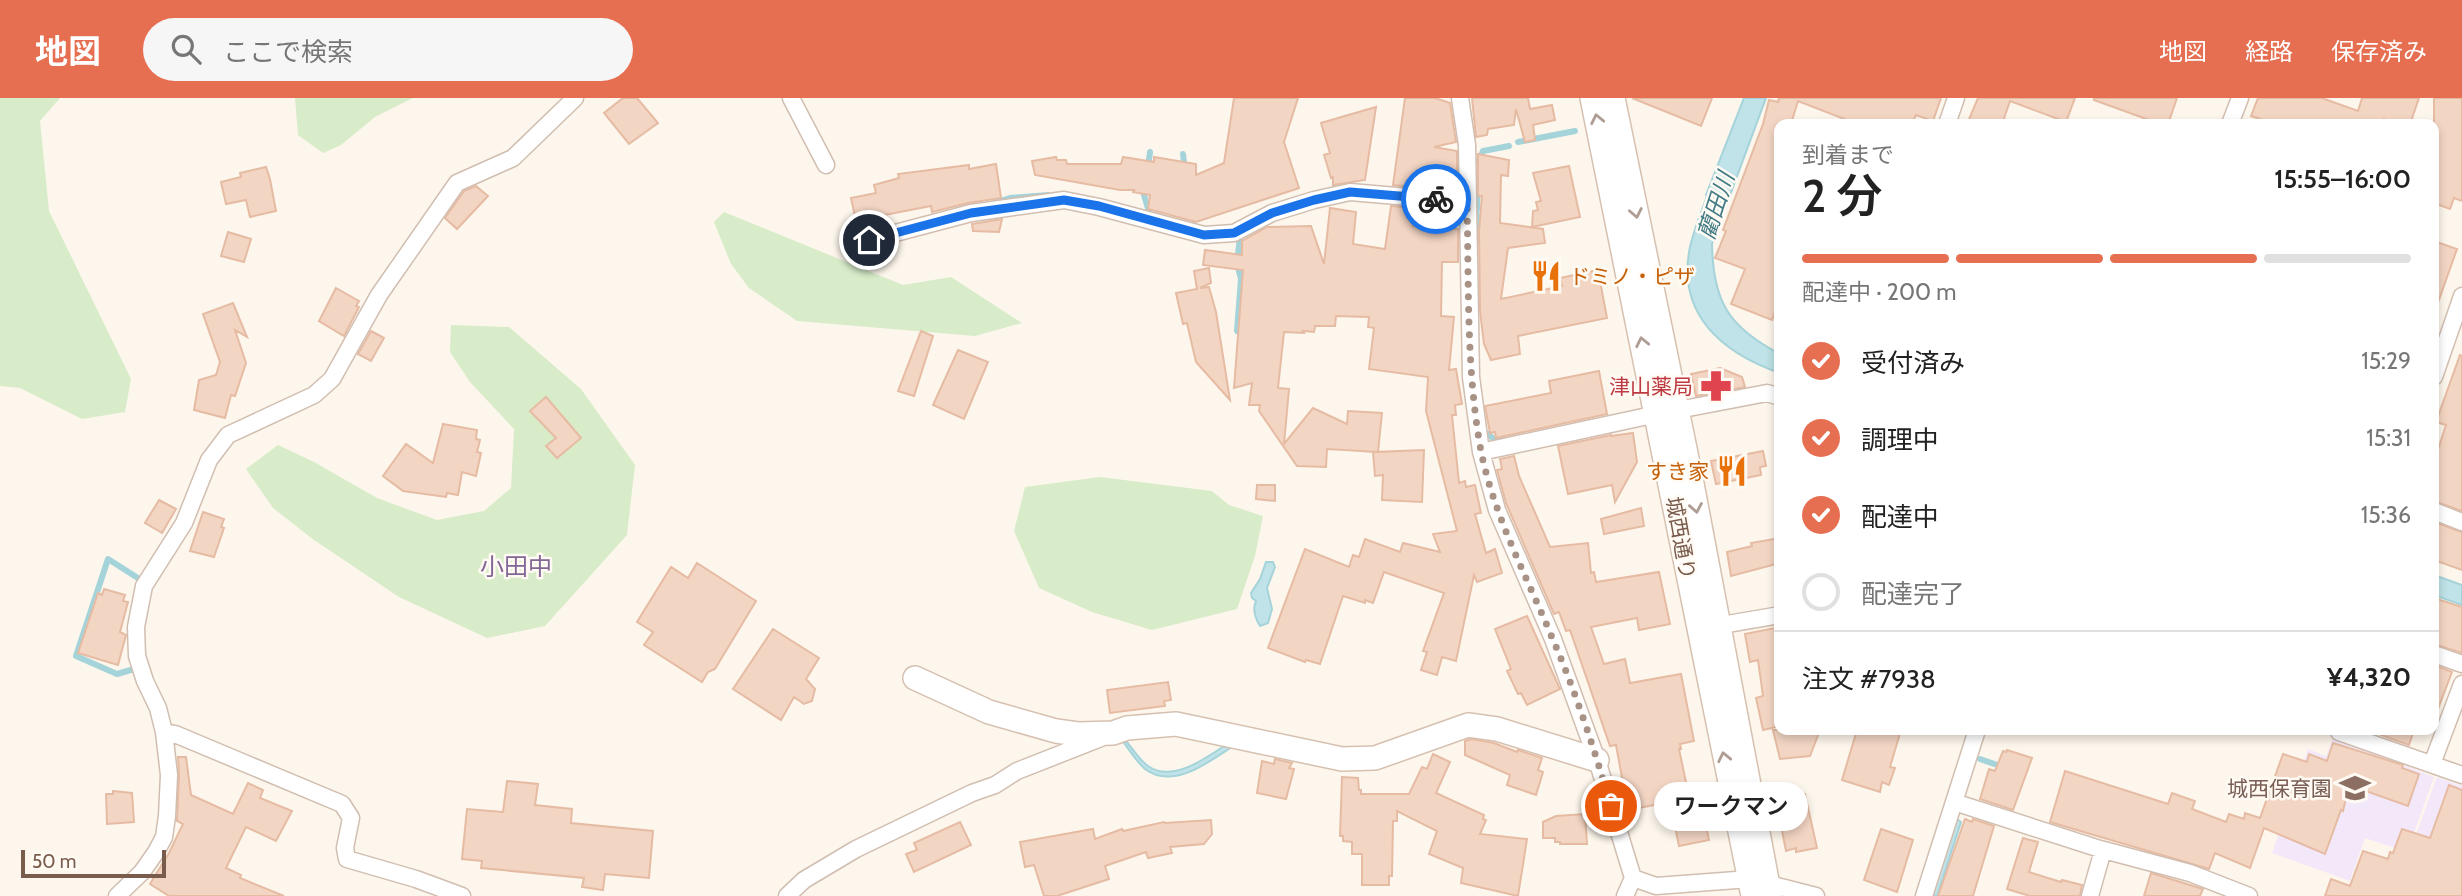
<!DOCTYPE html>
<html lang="ja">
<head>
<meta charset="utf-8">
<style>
	:root { --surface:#fff; --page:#f6f6f6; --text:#222; --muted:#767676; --line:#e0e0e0; --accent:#e76f51 }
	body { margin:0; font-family:Cabin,"Noto Sans JP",sans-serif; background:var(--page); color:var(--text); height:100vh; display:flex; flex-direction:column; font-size:26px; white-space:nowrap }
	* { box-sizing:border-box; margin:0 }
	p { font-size:23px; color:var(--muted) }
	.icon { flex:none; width:38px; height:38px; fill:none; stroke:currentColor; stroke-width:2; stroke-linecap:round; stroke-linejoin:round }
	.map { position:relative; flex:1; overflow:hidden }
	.panel { position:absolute; left:1774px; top:21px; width:665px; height:616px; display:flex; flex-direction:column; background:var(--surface); border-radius:14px; box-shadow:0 4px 10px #0003 }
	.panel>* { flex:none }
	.scale { position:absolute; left:21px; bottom:18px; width:145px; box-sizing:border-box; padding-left:7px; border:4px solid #7a5c4d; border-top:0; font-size:19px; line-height:24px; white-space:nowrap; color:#7a5c4d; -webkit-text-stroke:5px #fffaf3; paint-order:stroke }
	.pin { position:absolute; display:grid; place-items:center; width:60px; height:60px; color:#fff; margin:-30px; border:4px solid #fff; border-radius:50%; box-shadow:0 2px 7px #0007 }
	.courier { position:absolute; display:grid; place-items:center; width:70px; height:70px; margin:-35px; border:5px solid #1a73e8; border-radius:50%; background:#fff; color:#222; box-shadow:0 2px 9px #0007 }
	.bubble { position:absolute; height:49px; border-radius:24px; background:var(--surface); box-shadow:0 4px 10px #0003; font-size:23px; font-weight:600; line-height:49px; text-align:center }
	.head em { font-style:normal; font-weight:600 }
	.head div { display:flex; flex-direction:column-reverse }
	.head { display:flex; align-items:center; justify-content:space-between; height:119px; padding:0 28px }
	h1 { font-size:46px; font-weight:600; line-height:52px }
	.bar { display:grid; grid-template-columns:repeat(4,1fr); gap:10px 7px; align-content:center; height:84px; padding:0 28px }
	.bar i { height:9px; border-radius:5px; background:var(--line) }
	.bar .active { background:var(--accent) }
	.bar p { grid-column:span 4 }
	.line { display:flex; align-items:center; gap:18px; padding:0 28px; border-top:2px solid var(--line) }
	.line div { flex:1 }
	ol { padding:0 28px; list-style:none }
	li { display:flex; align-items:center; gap:21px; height:77px }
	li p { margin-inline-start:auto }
	li .icon { padding:7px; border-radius:50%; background:var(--accent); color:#fff; stroke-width:4 }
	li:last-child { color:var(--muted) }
	li i { width:38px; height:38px; border:4px solid var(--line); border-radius:50% }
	header { display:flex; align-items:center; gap:42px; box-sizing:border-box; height:98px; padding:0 35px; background:var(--accent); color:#fff }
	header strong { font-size:33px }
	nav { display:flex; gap:38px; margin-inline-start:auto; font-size:24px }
	.search { width:490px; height:63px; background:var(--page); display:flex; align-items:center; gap:18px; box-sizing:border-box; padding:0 24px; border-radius:38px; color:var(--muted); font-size:26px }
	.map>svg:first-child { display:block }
</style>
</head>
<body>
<header>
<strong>地図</strong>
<div class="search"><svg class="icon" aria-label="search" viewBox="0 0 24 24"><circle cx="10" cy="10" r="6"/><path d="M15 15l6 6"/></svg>ここで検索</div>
<nav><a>地図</a><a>経路</a><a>保存済み</a></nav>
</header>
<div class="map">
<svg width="2462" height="798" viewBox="0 0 2462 798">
	<rect width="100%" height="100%" fill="#fdf6ec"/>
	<path fill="#f3e8fa" d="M2333,639l101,40 -27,75 -42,-14 -15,43 -78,-28 36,-104 18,7z
		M2437,679l25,9v85l-53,-18z"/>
	<path fill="#d8ecc9" d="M0,0h60l-20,23 9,90 82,168 -6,33 -43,7 -62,-31 -20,-2z
		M295,0h118l-38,19 -34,28 -18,8 -25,-18z
		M724,114l179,73 48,-8 71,46 -47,13 -178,-15 -48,-33 -18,-24 -17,-42z
		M451,227l58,2 72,62 54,76 -8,70 -82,91 -58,12 -88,-41 -85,-57 -41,-32 -27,-39 32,-24 36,17 63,36 60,22 47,-9 27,-23 3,-59 -44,-47 -20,-30z
		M1100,379l112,14 17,14 34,11 -8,40 -18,53 -85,21 -60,-18 -53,-24 -25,-57 11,-44z"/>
	<path fill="#bfe3e8" stroke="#a5d3da" stroke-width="2" d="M1744,0h22l-54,146c1,57 16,83 68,110v19c-58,-20 -104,-59 -90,-126 4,-18 11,-34 17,-51l-1,-1z
		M1266,464h7l2,5 -8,21 5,21 -4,14 -8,3c-5,-8 -8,-16 -4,-25l-4,-3 -1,-5 9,-14z
		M2434,477l28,10v20l-28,-10z
		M1126,643c7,8 13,19 22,25 25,18 61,-10 82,-24l5,3c-24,15 -61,46 -90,24 -8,-7 -15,-18 -21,-26z
		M1957,721l4,3 -24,74h-6z"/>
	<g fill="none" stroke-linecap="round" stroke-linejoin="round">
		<path stroke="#a5d3da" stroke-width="6" d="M1518,44l57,-11
			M1183,56l2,16
			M1479,62l4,-9 26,-5
			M1148,69l2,-15
			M1145,90l-1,7 5,17
			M994,105l16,-5 38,-3
			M1477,112l1,-36
			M1240,139l-3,26 4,16 -4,52 8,4
			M1475,148v-5h3l-1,-26
			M1488,336l7,6 9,-1
			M134,571l-17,5 -41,-18 32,-97 33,21
			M1980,661l23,8"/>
	</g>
	<path fill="#f3d5c3" stroke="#e6bba3" stroke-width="2" d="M623,0h14l21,25 -29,21 -25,-31z
		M1234,0h64l-14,44 15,46 -103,34 -48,-13 2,-14 -17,-3 1,-2h-14l-85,-15 -3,-14 24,-4 1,3h9l1,4h54l2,-7 31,5v-5l42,7v11l28,-12z
		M1405,0h30l15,5 6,39 -22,5 23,4v40l-64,-6z
		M1472,0h56l2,11 22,-4 3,15 -22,5 2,15 -10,2 -9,-33 -2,16 -26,4 -1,6 -11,2z
		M1632,0h80l-11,28z
		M1779,0h162l-8,23 -17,-6 -4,9h-66l1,-4 -49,-19 -7,23h-11v175l-8,21 -41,-16 14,-35 -30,-11 11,-27 -3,-1 40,-106 6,-24 9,2z
		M1978,0h97l-9,24 -56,-21 -8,23h-35z
		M2094,0h83l-9,26h-8l-66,-24z
		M2258,0h64l36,13 4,-13h57l-9,26h-12l-15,-5 7,3v2h-114l-25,-8z
		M2434,0h28v103l-8,-3 -4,11 -16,-6z
		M1376,9l-11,73 -32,5v-8l-2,1 -7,-23 6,-2 -9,-30z
		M1478,56l31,6 -1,16 -7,-1 -1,48 43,6 2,14 -37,5 -7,51 61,-13 -2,-8 38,-8 9,48 -89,18 2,18 -29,6 -7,-16 -4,-33 -1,-80 3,-35h-3l-1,-2z
		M996,66l5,34 -33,5 -36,9 -1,-6 -57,11 1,5 -3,1v5l-13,7 -8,-37 25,-5 -2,-8 25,-7 -1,-4 71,-9v4z
		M1569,68l11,51 -48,10 1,-16 5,-1 -2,-8 5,-1 -8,-28z
		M266,69l4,12 6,32 -26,6 -4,-17 -20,4 -5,-22 20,-5 -1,-4z
		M476,88l12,10 -31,33 -12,-11 19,-27z
		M1391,108l24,2 -2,18 45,3v33h-16l-1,54 13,1 -5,53 7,-1 6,35 -7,1 1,10h-4l7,68 6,-2 1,6 9,-2 6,28 -6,1 11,39 9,-4 7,24 -25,9 -3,-7 -18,86 -14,-4 -5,18 -16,-5 6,-18 -4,-1 21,-58 -60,-21 -11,31 -8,-3v3l-22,-7 -23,68 -14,-4 -1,2 -37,-14 37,-99 44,18 4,-12 6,2 6,-18 35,13 3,-9 37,9 -7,-18 24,-3 -31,-120 2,-34 -59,-8 5,-41 -6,-1 1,-10 -33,-1 -1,10h-20l-1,6 -11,-1 1,2 -20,-1 -6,56 11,1 -5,55 29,-36 34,16 1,-13 34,2 -4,39 -51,-3 -1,18 -29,-1 -38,-55 1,-6h-11l3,-22 -18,5 9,-118 -40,-5 2,-15 37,5v-14l25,-14 44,-1 13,38 6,-56 26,4 -3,32 32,5z
		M1002,121l-3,13 -26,-1 -1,-7z
		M228,134l23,7 -7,23 -23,-6z
		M2434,143l23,8 -21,59h-2z
		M1209,170l2,15 -11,5 9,-1 7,25 14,88 -34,-38 -9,-39 -4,1 -7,-31 21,-4 -3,-18z
		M336,190l23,13 -3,5 3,1 -15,29 -25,-15z
		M233,205l14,34 -12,-7 11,33 -11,33 -4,-1 -6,23 -31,-8 5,-30 17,-5 4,-13 -17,-48z
		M371,233l13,7 -13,23 -13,-7z
		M921,233l12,5 -19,60 -16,-5z
		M958,252l30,12 -24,57 -31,-14z
		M2460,257l2,1v155l-28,-10v-39l12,-37 -10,-3z
		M1720,270l22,9 3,10 -49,9 -5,-22z
		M1599,273l8,43 -111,24 -1,-6 -5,1 -5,-27 66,-13 -2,-12z
		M546,299l35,41 -24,20 -11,-12 10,-8 -26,-27z
		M443,326l34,6 -1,9 4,1 -3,12 4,1 -5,23 -14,-4 -4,23 -11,-2 -1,4 -43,-6 -20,-15 23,-32 27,19z
		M1633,335l4,29 -22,40 -3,-17 -44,9 -10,-48 53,-11v1z
		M1424,352l-2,52 -40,-2 1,-25 -8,1 -2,-24z
		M1763,353l3,15 -6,1 1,8 -45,9 -5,-23z
		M1514,358l5,20 31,71 38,-4 3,30 3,-1 2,10 63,-10 11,52 -31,6 -2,-12 -46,9 13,37 21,-5 5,24 51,-9 13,67 -14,3 1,5h-2l8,38 11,-1 11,54 -30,6 -9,-44 -42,8 -12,-65 -6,1 -40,-116 -4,1 -7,-19 -5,2 -48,-111 -9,-33 5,-1 -2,-10z
		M1257,387h18v16l-19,-2z
		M159,402l17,9 -14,24 -17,-10z
		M1641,410l3,18 -40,8 -3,-15z
		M203,414l21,7 -3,8 3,1 -10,29 -24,-6z
		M2434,424l28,10v38l-28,-10z
		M1780,440v25l-49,13 -4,-24 25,-6 -1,-3z
		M697,465l59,38 -41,68 -7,3 -6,10 -58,-37 9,-13 -16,-10 34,-55 17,11z
		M104,491l21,6 -2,6 5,1 -8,30 6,3 -8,30 -40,-12 20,-60 4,2z
		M2434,500l28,9v46l-28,-9z
		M1527,518l33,73 -33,16 -6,-12 -3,1 -11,-23 4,-2 -16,-40z
		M1780,529v99l-17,4 -7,-32 7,-2 -5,-36 -8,2 -5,-28z
		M773,531l46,29 -13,21 9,10 -3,12 -8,3 -10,-7 -13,23 -48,-31z
		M2434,567l18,7 -16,42h-2z
		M1168,584l3,18 -7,1 1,5 -55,7 -3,-23z
		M1773,632h47l-10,26 -30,3z
		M1857,632h44l-11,37 5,1 -6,17 -7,-3 -2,10 -38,-12z
		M2383,632h31l-5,15 -28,-10z
		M1471,641l23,4 23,9 1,-2 24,8 -4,12 5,2 -7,23 -29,-10 3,-10 -45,-20v-14z
		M2333,645l70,22 -1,3 17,6 -11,32 -59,-21 -6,26 -2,-1 -16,44 -61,-26 -14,40 -35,-15 -6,16 -159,-47 15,-51 103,33 4,-11 23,8 -3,8 34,13 3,-8 15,5 1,-6 15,5 23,-64 24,8 2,-8 18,7z
		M2007,652l25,8 -19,52 -33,-11 9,-30 6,2 8,-20 3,1z
		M1433,656l17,8 -14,31 48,22 -1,4 3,1 -6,14 47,5 -9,57 -57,-13 2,-15 -34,-14 8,-23 -40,-20v10h-4l-1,55h-3v9h-27v-31h-10v-12l-9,-1v-5h-3l2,-59 16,1 1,12h2v4h48l13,-27 5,2z
		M178,659h8l5,38 42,19 15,-31 15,7 -3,8 32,13 -16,30 -30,-14 -20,41 15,7 -1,3 44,18h-115l-19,-12 19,-31 14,-29 -6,-3 2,-46z
		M1275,661l17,4 -3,5 5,1 -8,30 -29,-6 5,-32 12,3z
		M507,683l31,3 -3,21 37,4 -1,14 82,8 -4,47 -44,-4 -2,16 -21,-3 2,-9 -103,-10 1,-7 -20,-2 5,-50 36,3z
		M2449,687l13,5v106h-137l6,-17 19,7 13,-35 25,8 2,-7 3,1 9,-24 28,9z
		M113,693l19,2 2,29 -27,2 -1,-30h7z
		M1805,696l12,54 -21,4v-4l-10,3 -10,-51z
		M1585,716l2,30h-27v-2h-5v-4h-12v-16l13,-6z
		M1965,721l7,3 1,-3 21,7 -21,70h-35z
		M1211,722l1,14 -8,10 -34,3 2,6 -24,5 -2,-6 -41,14 4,13 -52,17h-13l-10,-31 -9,2 -5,-25 73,-13 2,10 27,-10 1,2 41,-9 1,1z
		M960,724l11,23 -57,27 -8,-18 11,-4 -3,-7z
		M1881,731l32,11 -16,52 -33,-12z
		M2023,740l15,4 -9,30 32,10 1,-2 20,5 -2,11h-50l-23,-7z
		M2151,775l52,16 -3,7h-56z"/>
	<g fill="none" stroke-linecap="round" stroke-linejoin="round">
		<defs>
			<path id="street" d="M791,0l35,67
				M1460,0l7,47 4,232 10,75 16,58 56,129 44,121 36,118 23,8 94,-7 66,17
				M1947,26l9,-26
				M2230,26l10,-26
				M869,142l102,-27 93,-13 35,7 105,28 30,-2 38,-20 42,-13 36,-8 117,10
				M2434,279l28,-81
				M1481,354l176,-38 110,-21 13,4
				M2434,413l28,11
				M1710,529l70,-12
				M2434,556l28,10
				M164,634l11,2 167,70 9,14 -6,30 2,11 69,20 46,17
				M2339,634l123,43
				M2432,666l30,-80
				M1954,704l146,47 90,24 59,23
				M117,798l25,-24 14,-20 8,-15 3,-21 2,-41 -5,-43 -6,-24 -13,-27 -8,-25 -1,-29 8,-41 40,-63 25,-63 19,-25 86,-40 18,-16 47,-84 78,-112 56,-25 62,-60
				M787,798l17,-16 52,-31 116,-56 23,-8 22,-14 84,-33
				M1625,798l8,-18
				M1924,798l53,-166
				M2090,798l13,-46"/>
			<path id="secondary" d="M1592,0l161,798
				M1613,0l77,375 80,423
				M915,580l74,34 67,19 22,3 35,-1 14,-5 49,-4 166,35 33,-1 93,-33 29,4 100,31"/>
		</defs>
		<use href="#street" stroke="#d1beb0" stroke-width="19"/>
		<use href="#secondary" stroke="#d6c0b0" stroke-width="26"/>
		<use href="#street" stroke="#fff" stroke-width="16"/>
		<use href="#secondary" stroke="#fff" stroke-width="23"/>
	</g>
	<defs><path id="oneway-chevron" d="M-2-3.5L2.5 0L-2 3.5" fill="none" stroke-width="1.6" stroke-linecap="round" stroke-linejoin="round" transform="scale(1.75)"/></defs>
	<g stroke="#af9d94">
		<use href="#oneway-chevron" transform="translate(1597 21) rotate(-102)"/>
		<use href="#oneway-chevron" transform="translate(1636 115) rotate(79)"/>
		<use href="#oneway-chevron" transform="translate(1642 244) rotate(-102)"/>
		<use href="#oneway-chevron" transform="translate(1696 410) rotate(80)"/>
		<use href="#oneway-chevron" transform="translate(1724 659) rotate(-102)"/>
	</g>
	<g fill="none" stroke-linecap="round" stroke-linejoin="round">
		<path stroke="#a89285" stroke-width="7" stroke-dasharray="0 12.6" d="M1436,101l31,3c2,83 -1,168 14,249 13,65 45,124 70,184 24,55 43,113 60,171"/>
		<path stroke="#1a73e8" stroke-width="9" d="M869,142l102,-27 93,-13 35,6 105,29 30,-2 38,-20 42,-13 36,-8 86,7"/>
	</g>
	<defs>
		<symbol id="restaurant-bare" viewBox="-9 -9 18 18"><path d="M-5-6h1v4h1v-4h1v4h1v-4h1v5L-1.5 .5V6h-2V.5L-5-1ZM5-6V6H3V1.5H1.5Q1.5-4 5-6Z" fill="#e8710a" stroke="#fffaf3" stroke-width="2.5" paint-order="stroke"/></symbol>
		<symbol id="pharmacy-bare" viewBox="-9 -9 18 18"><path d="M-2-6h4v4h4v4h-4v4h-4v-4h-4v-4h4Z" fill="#e0444e" stroke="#fffaf3" stroke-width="2.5" paint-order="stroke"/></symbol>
		<symbol id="school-bare" viewBox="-9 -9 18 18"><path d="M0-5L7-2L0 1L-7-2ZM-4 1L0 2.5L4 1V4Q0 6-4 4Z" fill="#8d6e63" stroke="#fffaf3" stroke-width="2.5" paint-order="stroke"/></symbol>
	</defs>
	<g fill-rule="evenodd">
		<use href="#restaurant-bare" x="1524" y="156" width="44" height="44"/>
		<use href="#pharmacy-bare" x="1694" y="266" width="44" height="44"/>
		<use href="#restaurant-bare" x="1710" y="351" width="44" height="44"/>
		<use href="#school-bare" x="2333" y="668" width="44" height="44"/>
	</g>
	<g text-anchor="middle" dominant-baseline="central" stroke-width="5" stroke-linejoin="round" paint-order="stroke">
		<g font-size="21" fill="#c56008" stroke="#fffaf3" text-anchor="start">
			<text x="1569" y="178">ドミノ・ピザ</text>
			<text x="1709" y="373" text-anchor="end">すき家</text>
		</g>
		<g font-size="21" fill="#be3a42" stroke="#fffaf3" text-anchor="end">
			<text x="1693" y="288">津山薬局</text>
		</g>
		<g font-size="21" fill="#7a5c4d" stroke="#fffaf3">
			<text transform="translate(1681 440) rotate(80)">城西通り</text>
		</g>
		<g font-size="21" fill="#785e54" stroke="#fffaf3" text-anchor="end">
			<text x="2332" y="690">城西保育園</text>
		</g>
		<g font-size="23" font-style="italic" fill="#437c86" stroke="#fffaf3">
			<text transform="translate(1716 108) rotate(-72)">藺田川</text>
		</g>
		<g font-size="24" fill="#846695" stroke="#fffaf3">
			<text x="516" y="468">小田中</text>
		</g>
	</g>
</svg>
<div class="scale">50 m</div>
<div class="pin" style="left:1611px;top:708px;background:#ea580c"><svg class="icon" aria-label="bag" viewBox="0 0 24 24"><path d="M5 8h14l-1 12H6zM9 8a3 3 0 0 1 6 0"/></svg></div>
<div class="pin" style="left:869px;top:142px;background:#1f2937"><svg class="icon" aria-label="home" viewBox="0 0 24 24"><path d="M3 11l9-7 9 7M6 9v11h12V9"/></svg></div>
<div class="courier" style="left:1436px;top:101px"><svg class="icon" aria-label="bike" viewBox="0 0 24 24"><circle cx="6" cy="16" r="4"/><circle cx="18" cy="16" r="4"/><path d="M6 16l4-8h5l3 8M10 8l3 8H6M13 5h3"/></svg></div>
<div class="bubble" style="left:1654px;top:684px;width:154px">ワークマン</div>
<section class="panel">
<div class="head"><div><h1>2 分</h1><p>到着まで</p></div><em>15:55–16:00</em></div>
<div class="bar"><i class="active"></i><i class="active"></i><i class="active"></i><i></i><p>配達中 · 200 m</p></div>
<ol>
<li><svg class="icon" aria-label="check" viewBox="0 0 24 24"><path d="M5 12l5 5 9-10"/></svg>受付済み<p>15:29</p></li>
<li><svg class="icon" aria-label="check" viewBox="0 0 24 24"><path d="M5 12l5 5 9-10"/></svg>調理中<p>15:31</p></li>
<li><svg class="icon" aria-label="check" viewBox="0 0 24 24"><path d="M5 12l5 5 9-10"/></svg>配達中<p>15:36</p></li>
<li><i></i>配達完了</li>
</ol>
<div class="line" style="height:91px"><div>注文 #7938</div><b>¥4,320</b></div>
</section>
</div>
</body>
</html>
